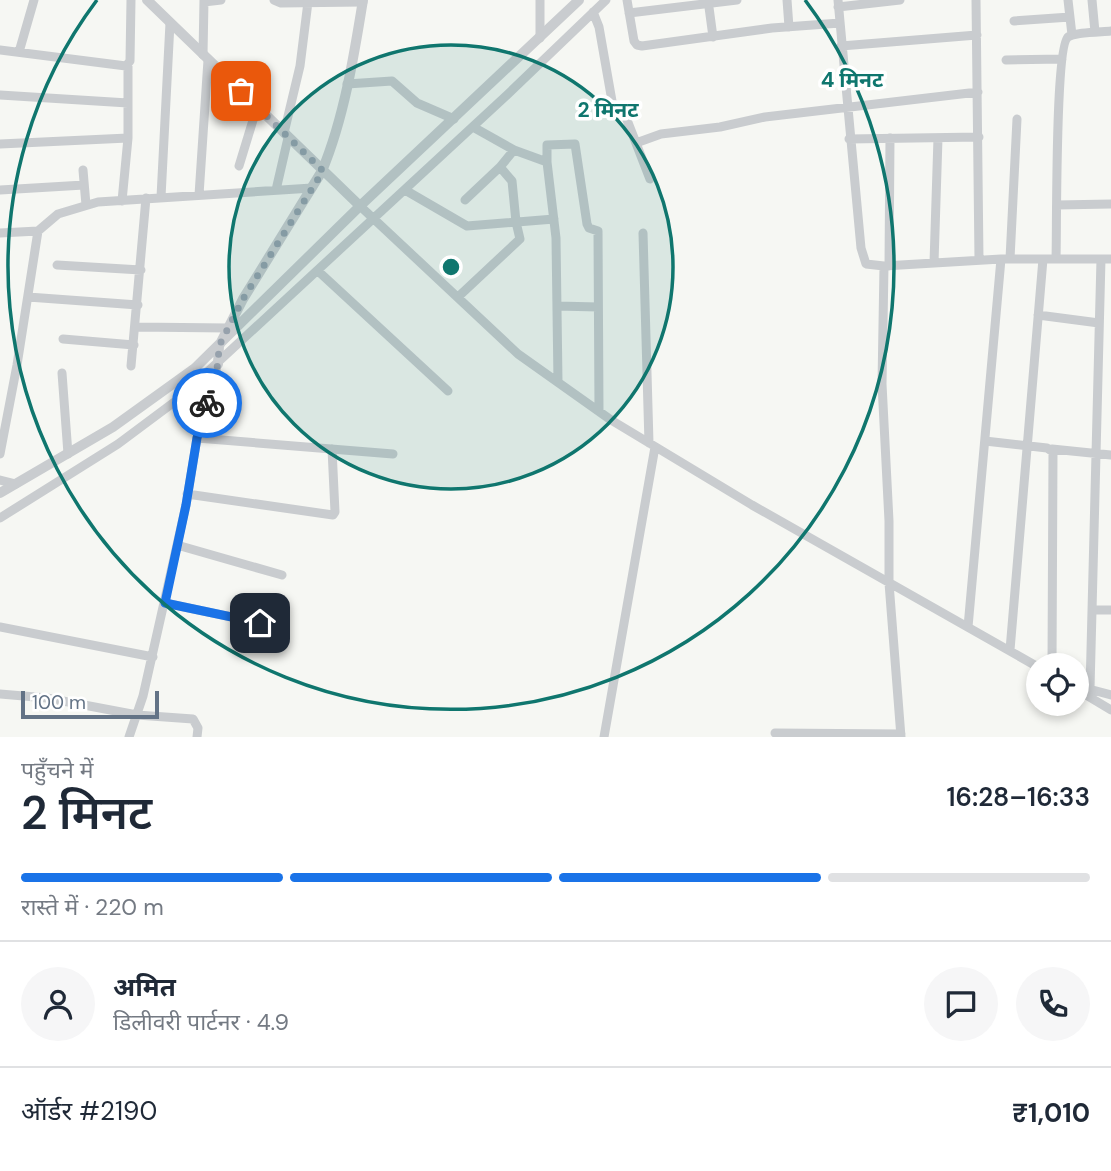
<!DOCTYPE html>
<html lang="hi">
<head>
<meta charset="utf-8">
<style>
	:root { --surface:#fff; --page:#f6f6f7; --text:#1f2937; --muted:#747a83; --line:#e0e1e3; --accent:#1a73e8 }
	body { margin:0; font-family:"DM Sans","Noto Sans Devanagari",sans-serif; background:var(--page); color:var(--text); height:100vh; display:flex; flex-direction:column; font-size:26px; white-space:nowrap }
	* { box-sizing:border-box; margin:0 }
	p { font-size:23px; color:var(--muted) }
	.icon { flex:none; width:38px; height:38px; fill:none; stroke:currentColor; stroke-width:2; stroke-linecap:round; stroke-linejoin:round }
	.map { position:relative; height:737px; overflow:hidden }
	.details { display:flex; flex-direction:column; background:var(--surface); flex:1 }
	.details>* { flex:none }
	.tools { position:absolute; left:1026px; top:653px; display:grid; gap:14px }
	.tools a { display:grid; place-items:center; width:63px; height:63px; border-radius:50%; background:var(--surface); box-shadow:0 4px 10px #0003; font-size:35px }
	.scale { position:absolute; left:21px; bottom:18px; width:138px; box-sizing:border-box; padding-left:7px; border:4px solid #637386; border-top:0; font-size:19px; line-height:24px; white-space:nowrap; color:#637386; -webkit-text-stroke:5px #fff; paint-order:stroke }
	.pin { position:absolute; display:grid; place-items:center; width:60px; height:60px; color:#fff; margin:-30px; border-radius:14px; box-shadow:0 4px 10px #0006 }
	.courier { position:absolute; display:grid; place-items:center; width:70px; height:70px; margin:-35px; border:5px solid #1a73e8; border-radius:50%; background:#fff; color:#222; box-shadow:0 2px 9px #0007 }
	.headline em { font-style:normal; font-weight:600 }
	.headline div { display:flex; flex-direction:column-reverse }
	.headline { display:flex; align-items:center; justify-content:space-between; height:119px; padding:0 21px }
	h1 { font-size:46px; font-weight:600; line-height:52px }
	.bar { display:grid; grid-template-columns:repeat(4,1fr); gap:10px 7px; align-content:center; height:84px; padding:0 21px }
	.bar i { height:9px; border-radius:5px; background:var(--line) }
	.bar .on { background:var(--accent) }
	.bar p { grid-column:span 4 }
	.line { display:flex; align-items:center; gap:18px; padding:0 21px; border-top:2px solid var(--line) }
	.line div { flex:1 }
	.round { display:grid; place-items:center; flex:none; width:74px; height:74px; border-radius:37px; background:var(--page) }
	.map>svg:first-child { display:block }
</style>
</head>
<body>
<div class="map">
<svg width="1111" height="737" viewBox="0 0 1111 737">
	<rect width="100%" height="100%" fill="#f6f7f3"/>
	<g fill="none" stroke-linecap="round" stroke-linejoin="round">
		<path stroke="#c9cccf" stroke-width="9" d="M274,0l7,3 82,-1
			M540,0v38
			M627,0l7,41 3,4 5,1 130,-18 68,-5
			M708,0l5,37
			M787,0l2,27
			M838,0l23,248 5,16 18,2 117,-7h110
			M976,0l3,260
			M1068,0l4,35
			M1092,0l3,32
			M204,2l17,-2
			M838,7l62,-7
			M593,12l6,15 13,74
			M629,13l108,-13
			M1014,21l56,-4
			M841,46l136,-11
			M0,50l126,16 4,-5 1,-61
			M19,52l15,-52
			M203,55l1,-55
			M1006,60l56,-1
			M347,84l45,-3 25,22 37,16
			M0,95l128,8
			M627,120l23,59
			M473,127l41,23 33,12 9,76 2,144
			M284,133l16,-67 8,-64
			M128,138v-74
			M849,139l130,-2
			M636,143l25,-9 59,-7 45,-10 213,-25
			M0,144l128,-6 -6,63
			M547,162v-17l28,-1 12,80 2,4 9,3 1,179
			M239,166l18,-59
			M83,170l3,35
			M0,190l84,-5
			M276,190l12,-52
			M405,190l62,36 87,-7
			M199,195l9,-135
			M161,197l9,-174
			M465,200l35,-33
			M1057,205l54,-1
			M360,206l158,148 93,66 141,85 286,162
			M0,233l38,-2 20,-17 40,-12 214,-14
			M643,233l6,210
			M1010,259l7,-140
			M1056,259c1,-28 -1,-212 12,-222 6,-5 34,-5 43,-6
			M934,263l4,-125
			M57,265l84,5
			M884,266l-2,118 7,137v62l12,154
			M889,266l1,-128
			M318,271l130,120
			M28,297l110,8
			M458,297l62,-58 -4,-17 -4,-41 -12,-14 14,-17
			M557,306l41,1
			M1038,315l61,8
			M135,327l93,1
			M63,339l71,6
			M131,366l15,-168
			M62,373l6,81
			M197,438l196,16
			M985,441l62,7 6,4 -1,213
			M1052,449l59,6
			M0,454l17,-89 21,-134
			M0,480l16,4
			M187,494l146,21 2,-3 -3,-63
			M0,518l118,-74 59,-44 330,-305 99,-95
			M177,545l105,30
			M165,603l95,20
			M1092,610h19
			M0,627l153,30
			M968,627l33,-368
			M1010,650l33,-391
			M1085,688l26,7
			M1076,689l35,21
			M1090,689l11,-430
			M0,694l47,4 90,17 56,4 5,9 -1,9
			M775,733l126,1
			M129,737l14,-41 43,-191 11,-67 20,-72
			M604,737l51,-290"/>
		<path stroke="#c9cccf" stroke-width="10" d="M147,0l213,206
			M218,364l1,-18 24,-47 79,-128c22,-53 32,-115 41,-171
			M0,493l113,-66 82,-59 165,-162 219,-206"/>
	</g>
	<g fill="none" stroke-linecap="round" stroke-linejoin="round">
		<path stroke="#96a1ac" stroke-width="7" stroke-dasharray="0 12.6" d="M207,403l11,-39 1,-18 24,-47 80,-128 -82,-80"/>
		<path stroke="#1a73e8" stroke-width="9" d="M207,403l-10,35 -11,67 -21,98 95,20"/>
	</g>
	<circle cx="451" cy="267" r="222" fill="#0f766e" fill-opacity=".12"/>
	<g fill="none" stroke="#0f766e" stroke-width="3.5">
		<circle cx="451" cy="267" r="222"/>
		<path d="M805 0A443 443 0 1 1 97 0"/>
	</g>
	<circle cx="451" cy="267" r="10" fill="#0f766e" stroke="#fff" stroke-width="3.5"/>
	<g font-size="21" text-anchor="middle" font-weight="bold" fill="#0f766e" stroke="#fff" stroke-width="7" stroke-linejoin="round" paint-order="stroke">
		<text x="852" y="87">4 मिनट</text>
		<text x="608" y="117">2 मिनट</text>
	</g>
</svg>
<div class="tools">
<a><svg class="icon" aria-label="locate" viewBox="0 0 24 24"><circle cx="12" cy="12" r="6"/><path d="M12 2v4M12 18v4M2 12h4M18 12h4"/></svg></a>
</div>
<div class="scale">100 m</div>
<div class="pin" style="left:241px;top:91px;background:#ea580c"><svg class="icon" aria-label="bag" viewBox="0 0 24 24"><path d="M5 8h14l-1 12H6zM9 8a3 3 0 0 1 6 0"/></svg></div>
<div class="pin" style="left:260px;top:623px;background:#1f2937"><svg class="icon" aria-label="home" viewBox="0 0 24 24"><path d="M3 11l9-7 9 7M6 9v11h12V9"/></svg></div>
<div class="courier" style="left:207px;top:403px"><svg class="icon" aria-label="bike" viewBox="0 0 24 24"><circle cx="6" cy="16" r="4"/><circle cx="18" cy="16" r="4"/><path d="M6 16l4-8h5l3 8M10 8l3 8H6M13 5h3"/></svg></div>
</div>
<section class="details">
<div class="headline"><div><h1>2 मिनट</h1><p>पहुँचने में</p></div><em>16:28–16:33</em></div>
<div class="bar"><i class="on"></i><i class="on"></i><i class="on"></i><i></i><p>रास्ते में · 220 m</p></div>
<div class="line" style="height:126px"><a class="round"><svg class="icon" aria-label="person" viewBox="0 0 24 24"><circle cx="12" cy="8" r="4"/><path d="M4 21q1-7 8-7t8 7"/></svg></a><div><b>अमित</b><p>डिलीवरी पार्टनर · 4.9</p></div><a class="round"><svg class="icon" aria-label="chat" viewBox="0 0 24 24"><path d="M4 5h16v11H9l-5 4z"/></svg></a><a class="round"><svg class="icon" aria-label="phone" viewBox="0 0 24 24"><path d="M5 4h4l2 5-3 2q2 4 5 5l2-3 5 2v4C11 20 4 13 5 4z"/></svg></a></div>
<div class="line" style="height:91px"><div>ऑर्डर #2190</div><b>₹1,010</b></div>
</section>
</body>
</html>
